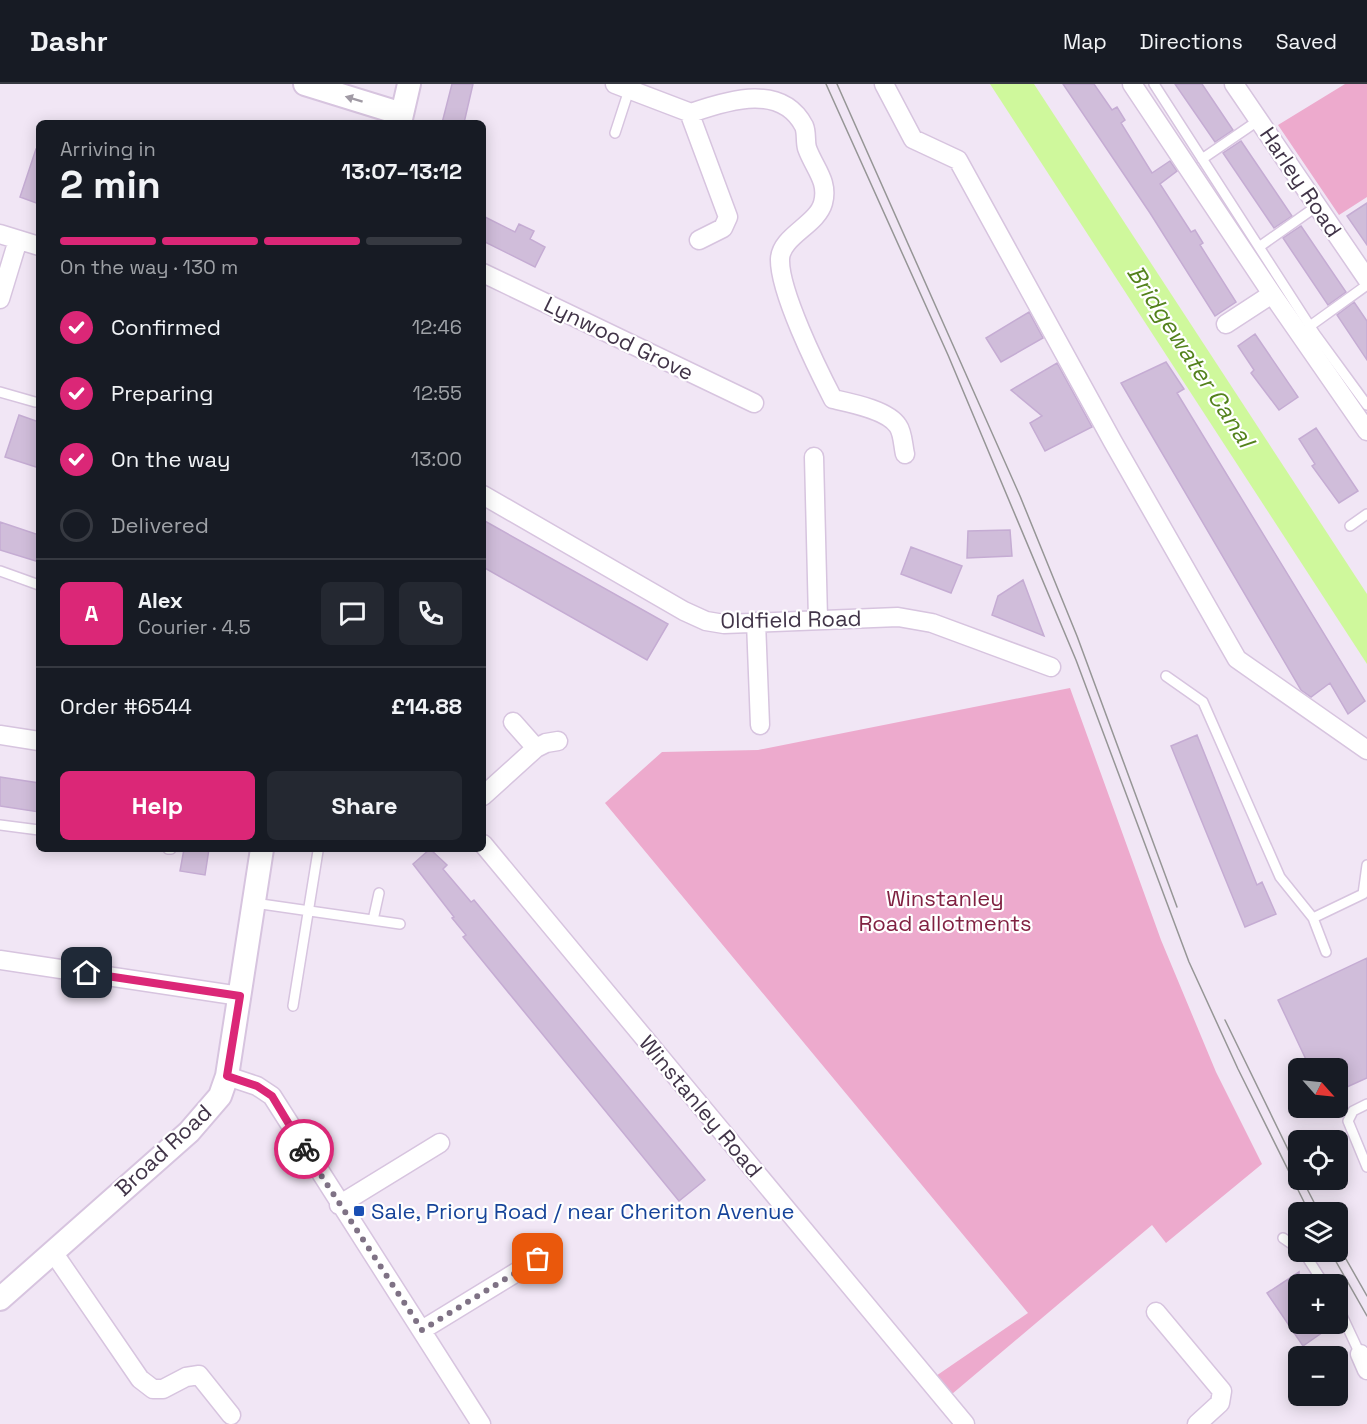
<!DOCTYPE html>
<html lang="en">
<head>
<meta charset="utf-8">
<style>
	:root { --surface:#171b24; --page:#242831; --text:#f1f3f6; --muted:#9ea1a6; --line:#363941; --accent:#db2777 }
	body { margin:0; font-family:"Space Grotesk",sans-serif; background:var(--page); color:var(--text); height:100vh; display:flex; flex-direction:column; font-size:22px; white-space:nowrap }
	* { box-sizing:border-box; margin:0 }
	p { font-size:20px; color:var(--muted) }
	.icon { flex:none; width:33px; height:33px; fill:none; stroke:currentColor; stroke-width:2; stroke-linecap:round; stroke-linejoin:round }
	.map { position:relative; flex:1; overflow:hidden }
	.panel { position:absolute; left:36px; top:36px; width:450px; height:732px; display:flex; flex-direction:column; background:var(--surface); border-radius:9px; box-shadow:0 3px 15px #0003 }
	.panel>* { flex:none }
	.needle { width:39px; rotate:117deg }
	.tools { position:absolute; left:1288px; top:974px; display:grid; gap:12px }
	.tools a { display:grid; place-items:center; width:60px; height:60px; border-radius:9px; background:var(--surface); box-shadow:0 3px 15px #0003; font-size:30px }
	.pin { position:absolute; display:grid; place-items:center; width:51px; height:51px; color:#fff; margin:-26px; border-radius:12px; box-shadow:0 3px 9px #0006 }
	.courier { position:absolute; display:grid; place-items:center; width:60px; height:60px; margin:-30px; border:4px solid #db2777; border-radius:50%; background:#fff; color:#222; box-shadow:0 2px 8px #0007 }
	.head em { font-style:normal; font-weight:800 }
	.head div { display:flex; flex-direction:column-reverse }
	.head { display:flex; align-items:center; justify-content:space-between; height:102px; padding:0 24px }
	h1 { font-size:39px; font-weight:800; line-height:45px }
	.bar { display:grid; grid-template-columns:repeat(4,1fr); gap:9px 6px; align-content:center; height:72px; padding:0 24px }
	.bar i { height:8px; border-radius:4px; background:var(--line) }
	.bar .selected { background:var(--accent) }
	.bar p { grid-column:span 4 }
	.line { display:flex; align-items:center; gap:15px; padding:0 24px; border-top:2px solid var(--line) }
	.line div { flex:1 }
	.round { display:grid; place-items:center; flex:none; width:63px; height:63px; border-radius:9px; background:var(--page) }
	ol { padding:0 24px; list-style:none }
	li { display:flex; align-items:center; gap:18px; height:66px }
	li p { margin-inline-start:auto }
	li .icon { padding:6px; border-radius:50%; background:var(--accent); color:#fff; stroke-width:4 }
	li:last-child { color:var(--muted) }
	li i { width:33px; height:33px; border:3px solid var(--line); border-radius:50% }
	.button { display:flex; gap:12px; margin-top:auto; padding:12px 24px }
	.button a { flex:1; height:69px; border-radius:9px; background:var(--accent); color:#fff; font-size:24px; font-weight:800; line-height:69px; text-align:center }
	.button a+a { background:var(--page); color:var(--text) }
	header { display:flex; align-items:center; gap:36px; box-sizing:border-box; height:84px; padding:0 30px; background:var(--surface); border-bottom:2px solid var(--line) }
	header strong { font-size:28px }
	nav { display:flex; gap:33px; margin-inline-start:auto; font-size:21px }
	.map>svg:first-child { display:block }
</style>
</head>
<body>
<header>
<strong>Dashr</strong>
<nav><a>Map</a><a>Directions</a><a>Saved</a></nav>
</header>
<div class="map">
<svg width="1367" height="1340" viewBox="0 0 1367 1340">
	<rect width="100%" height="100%" fill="#f1e6f5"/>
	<path fill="#edaacd" d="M1345,0h22v113l-28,18 -61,-90z
		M1070,604l91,252 55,132 46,92 -96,79 -14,-18 -200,169 -19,-16 95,-65 -423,-510 57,-51 96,-2z"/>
	<path fill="#cff89c" d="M990,0h44l333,510v70z"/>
	<path fill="#d0bdda" stroke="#c5acd3" stroke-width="1.5" d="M452,0h21l-9,39h-22z
		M1063,0h31l18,26 5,-3 8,13 -4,3 31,50 18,-12 7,10 -17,13 31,48 4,-2 8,13 -3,2 36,57 -21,14 -65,-103z
		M1175,0h27l31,46 -18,12z
		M1241,57l51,75 -18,12 -51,-75z
		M36,65h3v55l-19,-7z
		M1367,119v42l-20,-29z
		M483,132l32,16 4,-8 15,7 -4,8 15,8 -10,20 -52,-26z
		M1301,142l45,66 -18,13 -45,-67z
		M1354,218l13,19v39l-30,-45z
		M1029,228l14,26 -42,24 -15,-24z
		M1255,250l43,63 -19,13 -28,-37 3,-3 -16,-24z
		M1166,278l18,27 -7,4 188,308 -17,13 -18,-31 -19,14 -10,-7 -180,-307z
		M1057,279l35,64 -47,24 -15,-28 12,-7 -31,-26z
		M19,331l20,7v46l-34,-11z
		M1316,344l42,63 -19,12 -27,-37 3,-2 -16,-25z
		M483,436l185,104 -21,36 -164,-93z
		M0,438l39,13v27l-39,-12z
		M1010,446l2,26 -45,2 1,-27z
		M911,463l51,19 -11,27 -50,-19z
		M1023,496l21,56 -52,-21 6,-19z
		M1197,651l60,150 5,-3 14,32 -31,13 -74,-181z
		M0,693l39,6v29l-39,-6z
		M184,765h25l-4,26 -25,-4z
		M430,765l17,16 -4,4 28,33 3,-2 231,280 -26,21 -216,-264 3,-2 -14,-17 2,-1 -41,-53z
		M1367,874v120l-29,13v-23h-28l-32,-68z
		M1299,1188v51h37l-33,23 -36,-53z"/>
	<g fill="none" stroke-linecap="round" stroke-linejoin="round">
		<defs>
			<path id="service" d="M1154,0l161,250 52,71
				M615,49l14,-43
				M1202,75l57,-39
				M1259,163l58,-41
				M1310,242l57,-41
				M0,308l35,10
				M1350,442l17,-12
				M0,487l39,14
				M1166,592l37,26 77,175 33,41
				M0,741l39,5
				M168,765h3
				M254,819l146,21
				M373,836l6,-27
				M1326,868l-13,-34 50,-24 4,-29
				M293,922l25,-155
				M1367,1020l-14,7 -5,10 19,46
				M1283,1154l16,11
				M1303,1167l21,33
				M1338,1223l22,47"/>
			<path id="minor" d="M615,0l76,29c40,-14 91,-29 113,13 3,7 1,15 3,22 7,20 22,33 16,55 -6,22 -42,33 -43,56 -1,32 37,109 53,140 18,4 55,11 65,27 5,7 5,20 7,28
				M884,0l29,55 45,21 155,282 124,217 130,91
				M1132,0l140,210 95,137
				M1234,0l133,195
				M689,28l39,105 -5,11 -24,12
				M0,150l39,12
				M483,189l271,130
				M0,215l18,-59
				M1226,240l46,-30
				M814,373l4,162
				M483,411l201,116 22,10 18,3 174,-7 34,6 119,44
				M756,538l4,103
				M513,638l23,26
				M0,651l39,6
				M483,712l53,-48 10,-5 12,-2
				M483,760l482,580
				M0,876l240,36
				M227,992l30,10 15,10 209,328
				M339,1121l101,-62
				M53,1168l87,127 13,10h10l23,-12 13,-2 32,40
				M1156,1228l66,79 -2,12 -23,21
				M422,1246l116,-71
				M1360,1270l7,16"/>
			<path id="tertiary" d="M305,0l97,30
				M400,39l9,-39
				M0,1215l189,-167 31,-36 7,-20 35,-227"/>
		</defs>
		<use href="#service" stroke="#d7c4df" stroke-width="12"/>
		<use href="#minor" stroke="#d7c4df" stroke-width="21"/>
		<use href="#tertiary" stroke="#d7c4df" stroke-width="26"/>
		<use href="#service" stroke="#fff" stroke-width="9"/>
		<use href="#minor" stroke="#fff" stroke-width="18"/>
		<use href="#tertiary" stroke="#fff" stroke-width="22"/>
		<path stroke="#969696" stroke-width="1.5" d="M826,0l122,271 128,305 113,302 49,107 71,143
			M837,0l183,412 57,140 100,271
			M1225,936l74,152
			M1302,1095l17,33
			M1338,1161l29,51
			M1330,1167l37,65"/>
	</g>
	<defs><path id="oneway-solid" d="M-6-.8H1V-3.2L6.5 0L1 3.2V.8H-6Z" transform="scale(1.5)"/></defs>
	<use fill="#a09aa4" href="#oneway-solid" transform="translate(354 15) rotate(-163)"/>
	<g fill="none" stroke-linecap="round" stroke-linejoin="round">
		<path stroke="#7f7285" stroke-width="6" stroke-dasharray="0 10.8" d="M304,1065l118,181 116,-71"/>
		<path stroke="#db2777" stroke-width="8" d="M87,889l153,23 -13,80 30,10 15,10 32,53"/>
	</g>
	<rect fill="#1a4fb4" stroke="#fff" stroke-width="2" x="353" y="1121" width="12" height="12" rx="3"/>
	<g text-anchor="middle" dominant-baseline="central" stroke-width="4.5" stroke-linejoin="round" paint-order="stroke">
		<g font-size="22" fill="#413448" stroke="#fff">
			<text transform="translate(1301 98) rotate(56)">Harley Road</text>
			<text transform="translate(619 254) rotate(26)">Lynwood Grove</text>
			<text transform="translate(791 535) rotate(-1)">Oldfield Road</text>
			<text transform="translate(701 1022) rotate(50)">Winstanley Road</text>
			<text transform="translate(163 1066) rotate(-43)">Broad Road</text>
		</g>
		<g font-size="22" fill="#802142" stroke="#fff">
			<text x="945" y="814">Winstanley<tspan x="945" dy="25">Road allotments</tspan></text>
		</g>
		<g font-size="22" fill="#164399" stroke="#fff" text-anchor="start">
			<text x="371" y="1127">Sale, Priory Road / near Cheriton Avenue</text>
		</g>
		<g font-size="24" font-style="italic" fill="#53821c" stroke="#fff">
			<text transform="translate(1191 272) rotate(57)">Bridgewater Canal</text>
		</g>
	</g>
</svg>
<div class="tools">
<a><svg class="needle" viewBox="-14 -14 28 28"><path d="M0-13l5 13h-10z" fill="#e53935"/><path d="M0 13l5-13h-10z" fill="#9ea1a6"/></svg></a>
<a><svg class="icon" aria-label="locate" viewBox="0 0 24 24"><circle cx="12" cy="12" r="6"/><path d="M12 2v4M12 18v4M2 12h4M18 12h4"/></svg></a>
<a><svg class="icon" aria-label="layers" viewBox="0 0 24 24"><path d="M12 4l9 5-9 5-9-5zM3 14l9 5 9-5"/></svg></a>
<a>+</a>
<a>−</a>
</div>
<div class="pin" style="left:538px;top:1175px;background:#ea580c"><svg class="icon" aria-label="bag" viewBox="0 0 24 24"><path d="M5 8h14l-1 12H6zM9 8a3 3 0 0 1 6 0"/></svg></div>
<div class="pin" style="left:87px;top:889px;background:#1f2937"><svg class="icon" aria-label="home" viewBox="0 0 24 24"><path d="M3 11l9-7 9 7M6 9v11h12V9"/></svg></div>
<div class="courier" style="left:304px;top:1065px"><svg class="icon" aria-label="bike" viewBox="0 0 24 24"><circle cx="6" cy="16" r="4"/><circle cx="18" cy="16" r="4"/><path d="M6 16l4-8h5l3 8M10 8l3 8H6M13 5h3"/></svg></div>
<section class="panel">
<div class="head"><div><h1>2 min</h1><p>Arriving in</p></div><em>13:07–13:12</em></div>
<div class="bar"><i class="selected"></i><i class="selected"></i><i class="selected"></i><i></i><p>On the way · 130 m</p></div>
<ol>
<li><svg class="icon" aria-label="check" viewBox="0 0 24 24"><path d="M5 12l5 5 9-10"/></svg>Confirmed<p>12:46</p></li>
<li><svg class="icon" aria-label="check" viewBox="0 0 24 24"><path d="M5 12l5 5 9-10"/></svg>Preparing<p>12:55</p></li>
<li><svg class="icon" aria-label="check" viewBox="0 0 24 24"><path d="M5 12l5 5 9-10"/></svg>On the way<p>13:00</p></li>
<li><i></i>Delivered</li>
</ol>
<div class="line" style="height:108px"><b class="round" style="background:var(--accent);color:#fff">A</b><div><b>Alex</b><p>Courier · 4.5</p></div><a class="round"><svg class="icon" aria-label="chat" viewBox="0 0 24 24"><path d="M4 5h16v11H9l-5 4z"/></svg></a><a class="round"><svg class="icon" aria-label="phone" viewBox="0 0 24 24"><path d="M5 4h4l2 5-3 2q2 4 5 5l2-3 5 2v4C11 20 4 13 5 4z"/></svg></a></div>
<div class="line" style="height:78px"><div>Order #6544</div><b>£14.88</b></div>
<div class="button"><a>Help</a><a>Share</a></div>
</section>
</div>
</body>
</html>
